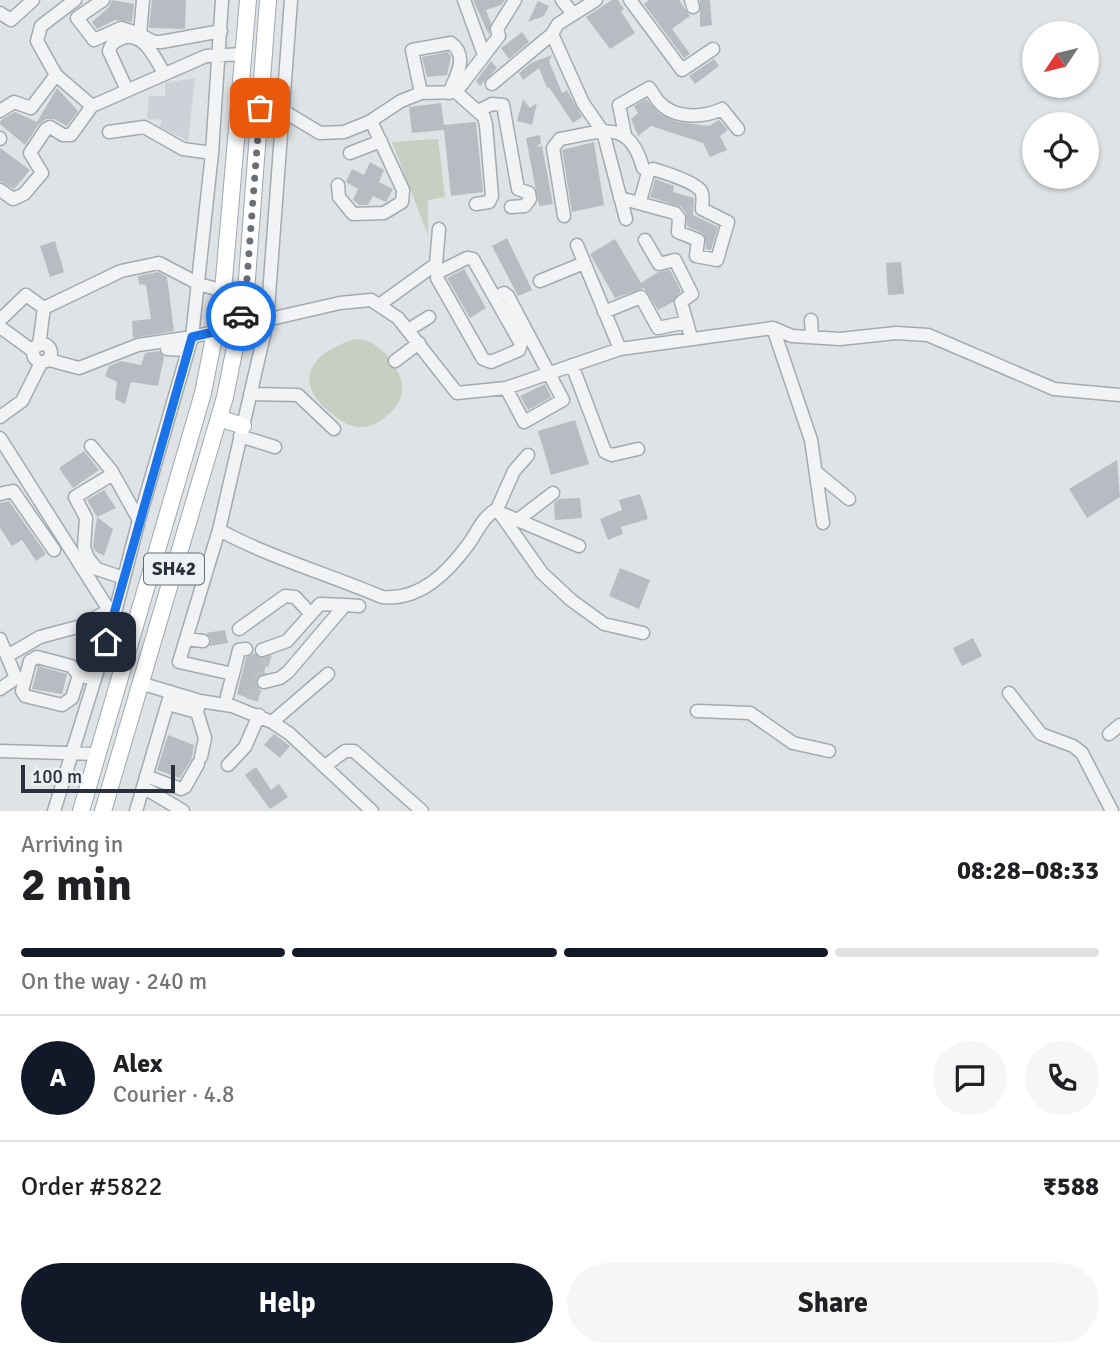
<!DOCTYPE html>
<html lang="en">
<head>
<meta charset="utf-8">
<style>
	:root { --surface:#fff; --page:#f6f6f6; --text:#202124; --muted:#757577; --line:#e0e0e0; --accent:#111827 }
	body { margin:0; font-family:Signika,sans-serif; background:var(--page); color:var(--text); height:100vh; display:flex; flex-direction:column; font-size:26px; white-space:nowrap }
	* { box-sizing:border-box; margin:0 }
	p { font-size:23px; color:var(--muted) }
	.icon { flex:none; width:38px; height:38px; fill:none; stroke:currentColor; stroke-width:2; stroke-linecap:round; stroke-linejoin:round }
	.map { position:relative; height:811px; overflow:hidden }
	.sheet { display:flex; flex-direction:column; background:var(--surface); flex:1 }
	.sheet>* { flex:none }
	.needle { width:46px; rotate:235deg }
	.buttons { position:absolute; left:1022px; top:21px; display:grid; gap:14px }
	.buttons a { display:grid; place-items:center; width:77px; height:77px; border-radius:50%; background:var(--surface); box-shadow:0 2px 5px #0004; font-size:35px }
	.scale { position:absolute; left:21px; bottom:18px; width:154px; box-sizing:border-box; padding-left:7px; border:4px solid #29323c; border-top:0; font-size:19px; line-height:24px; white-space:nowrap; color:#29323c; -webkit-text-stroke:5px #eef1f4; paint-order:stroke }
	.pin { position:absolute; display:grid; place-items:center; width:60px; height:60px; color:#fff; margin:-30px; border-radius:14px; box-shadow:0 4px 10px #0006 }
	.courier { position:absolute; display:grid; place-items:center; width:70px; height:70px; margin:-35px; border:5px solid #1a73e8; border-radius:50%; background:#fff; color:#222; box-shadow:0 2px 9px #0007 }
	.overview em { font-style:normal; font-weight:800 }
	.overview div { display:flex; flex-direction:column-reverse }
	.overview { display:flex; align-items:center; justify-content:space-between; height:119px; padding:0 21px }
	h1 { font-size:46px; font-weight:800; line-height:52px }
	.bar { display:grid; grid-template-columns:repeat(4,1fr); gap:10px 7px; align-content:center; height:84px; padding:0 21px }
	.bar i { height:9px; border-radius:5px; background:var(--line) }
	.bar .active { background:var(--accent) }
	.bar p { grid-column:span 4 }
	.line { display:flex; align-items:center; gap:18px; padding:0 21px; border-top:2px solid var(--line) }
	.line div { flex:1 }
	.round { display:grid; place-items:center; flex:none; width:74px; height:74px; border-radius:37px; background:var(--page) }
	.action { display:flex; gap:14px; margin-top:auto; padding:14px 21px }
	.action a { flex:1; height:80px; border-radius:42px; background:var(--accent); color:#fff; font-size:28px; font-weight:800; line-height:80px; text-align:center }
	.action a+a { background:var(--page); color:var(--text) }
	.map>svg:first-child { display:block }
</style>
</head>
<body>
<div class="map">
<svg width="1120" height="811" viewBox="0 0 1120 811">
	<rect width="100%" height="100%" fill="#dfe3e6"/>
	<path fill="#cdd2d8" d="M195,78l-7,63 -28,-14 2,-7 -15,-1 2,-23h16v-13z"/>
	<path fill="#c6cfc1" d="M438,139l7,58 -17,3v35l-36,-93z
		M356,339c14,1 23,7 32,18 19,22 20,44 -5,62 -8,6 -20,10 -30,7 -9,-2 -20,-11 -27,-17 -37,-34 -6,-60 30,-70z"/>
	<path fill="#b7bcc3" d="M112,0l22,4 -2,18 -17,-2 -18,9 -5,-7 17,-15z
		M152,0h34l-1,29 -36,-1z
		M473,0h32l-4,5 -15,5 5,13 -2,12z
		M612,0h6l6,9 -3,2 14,22 -25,16 -24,-32z
		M649,0h30l11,16 -18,13 18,25 -6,4 -40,-54z
		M700,0h10l2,25 -12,2z
		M538,1l11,5 -5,10 -16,6z
		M522,32l7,10 -20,17 -8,-11z
		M448,52l3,4 -4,19 -20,2 -5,-20z
		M552,55l-3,6 13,32 5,-3 15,27 -9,6 -24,-36 -2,1 -8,-20 -16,12 -4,-7 12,-10z
		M714,59l5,7 -24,18 -6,-8z
		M491,61l6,7 -17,18 -4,-5z
		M57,88l21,23 -11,15 -13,-7h-8l-7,5 -14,21 -25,-21 1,-4 14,-8 22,10z
		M523,99l7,9 7,-5 -5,22 -15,-4z
		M646,99l14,15 18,8 31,4 10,-6 9,10 -8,6 7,14 -17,7 -7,-14 -52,-17 -13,10 -7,-17 7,-6 -4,-7z
		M441,103l3,22 32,-3 7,70 -32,4 -7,-66 -32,3 -3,-26z
		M540,135l1,8 -5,4 6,-1 11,58 -14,2 -13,-68z
		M594,142l10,63 -32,7 -10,-62z
		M0,148l30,22 -16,19 -14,-8z
		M370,162l14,8 -5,12 14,7 -7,13 -13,-6 -5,9h-9l-6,-5 5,-11 -12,-7 6,-13 12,6z
		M655,179l19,7 -1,6 21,6 -1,17 25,12 -7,23 -5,-1 -2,-15 -17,-8 -1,-13 -5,-6 -31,-10z
		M507,238l25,52 -14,6 -26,-50z
		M615,239l26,44 17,-11 12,-2 11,21 -8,11 -15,8 -14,-22 -29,10 -25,-44z
		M55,241l9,31 -14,5 -10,-31z
		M901,262l3,32 -16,1 -2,-32z
		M464,269l22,39 -16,10 -23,-40z
		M158,272l9,5 7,54 -41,7 -1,-17 19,-2 -5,-34 -7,-1 -1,-8z
		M159,351l5,6 -6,29 -27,-4 -6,22 -10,-5 2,-17 -12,-6 4,-10 12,-5 20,4 4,-12z
		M545,384l6,13 -23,13 -8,-14z
		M575,420l14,44 -38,11 -13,-44z
		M84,451l15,19 -26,18 -14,-20z
		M1117,460l3,37 -33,21 -18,-29z
		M104,490l12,18 -19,9 -10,-17z
		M640,494l8,25 -27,8 2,7 -15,6 -8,-21 22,-9 -3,-10z
		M580,498l2,20 -27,2 -1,-17 5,-4z
		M9,501l37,53 -10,7 -14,-21 -10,6 -12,-18v-25z
		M97,517l16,12 -9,27 -9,-5 -2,-5z
		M620,568l30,12 -11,29 -30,-13z
		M225,630l3,13 -18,3 1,-8 -5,-5z
		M973,638l9,18 -20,10 -9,-18z
		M254,653l6,5 8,-1 -4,16 -9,7 5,10 -3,11 -20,-7 9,-36z
		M38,666l29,8 -5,20 -30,-5z
		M274,734l16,12 -10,12 -16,-13z
		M168,735l26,10 -2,13 -12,20 -23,-8z
		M256,767l15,23 8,-6 9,13 -18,12 -25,-34z"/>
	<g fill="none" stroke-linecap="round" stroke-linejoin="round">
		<path stroke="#bbc0c4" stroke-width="12" stroke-dasharray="12 6" stroke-linecap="butt" d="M252,700l14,-46"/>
		<defs>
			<path id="minor" d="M103,0l-26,18 17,22 27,-12 19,6 3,-34
				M464,0l20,55
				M562,0l11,14
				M630,0l52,70 31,-21
				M691,0l2,7
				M0,13l11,7 22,-20
				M552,34l31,69 20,29 23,87
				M141,35l13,7h7l60,-11
				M492,84l60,-50 6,-10 38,-24
				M127,90l-18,-39c2,-7 5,-9 11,-12 23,-10 35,19 44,34
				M456,92l43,-56 -2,-7 18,-29
				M421,93l-9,-43 39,-7c18,13 5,33 -2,50
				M92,106l114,-50 38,-2
				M260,108l25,4 35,21 24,-1 25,-10 32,-21 20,-8 35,-1 28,25 2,8 6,71 -3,6 -13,2
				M0,111l14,-9 17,6 25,-33
				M478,111l14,-7 11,1 15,84 11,4 1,6 -5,7 -14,1
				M109,132l35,-5 39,22 29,4
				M625,135l-6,-30 30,-17c4,4 6,10 10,14 15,17 44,16 63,7l16,20
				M0,138v1
				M350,153l31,-12
				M338,185l1,12 14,17 31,-1 18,-11 1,-12 -32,-69
				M0,190l13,9 11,-5 18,-21 -12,-20 16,-24 4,-2 13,8h8l21,-29 -36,-31 -19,-34 4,-15 34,-26
				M620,198l55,15 4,5 -1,14 20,8 -2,16 21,4 11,-38 -26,-13c0,-6 2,-13 -1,-18 -6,-9 -38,-19 -48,-22l-5,4 -8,28
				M564,216l-11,-68 7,-9c42,-7 69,-22 83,29
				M645,240l14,24 16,-4 17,34 -11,8 10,35
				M577,245l43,104
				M467,258l6,1 48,85 -2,6 -28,12 -8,-3 -46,-81 2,-6z
				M540,281l44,-18
				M495,298l9,-5 4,3 55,104 -39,22 -18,-34
				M379,305l57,-41 3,-35
				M604,312l37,-15 17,31 29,-6
				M0,320l26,-25 18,13
				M811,320l1,17
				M0,327l33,24
				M773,328l38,112 12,83
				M408,330l21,-13
				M33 353a9 9 0 1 1 18 0a9 9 0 1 1-18 0Z
				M39,345l5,-37 77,-37 38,-8 40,21 24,7
				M167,349l20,1
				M49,360l30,8 59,-23 54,-8 148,-34 31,-3 27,18 59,75 49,-5 114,-39 153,-21 19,8 48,3 56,-6 32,2 126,54 66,6
				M395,361l24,-18
				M572,365l33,87 7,3 26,-6
				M250,394l48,1 36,34
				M0,417l22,-16 19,-38
				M240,436l35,11
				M0,438l109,172 3,13
				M91,446l20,24 28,50
				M816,472l33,27
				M113,474l-38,23 11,21 -2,29 4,11 9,11 27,9
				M0,494l13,-3 41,59
				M497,509l17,-38 14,-16
				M503,514l76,32
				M519,519l34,-26
				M219,530c52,28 109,44 163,67 39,4 67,-26 88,-55 8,-12 14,-26 27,-33l45,64 29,27 33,24 39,9
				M239,629l46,-33 10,1 15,16
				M0,639l16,39 -16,11
				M186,639l17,2
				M246,649l-7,1 -6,24 -54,-12 40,-132 48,-208 24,-322
				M262,650l25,-9 33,-37 25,1
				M7,656l33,-19 41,-11 28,-16
				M79,675l-7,23 -10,7 -37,-9 -3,-5 8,-30 7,-4 34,9 8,9 14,4
				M264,682l16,-4 8,-6 57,-67 14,1
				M140,683l60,18 32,5 40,16 18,12 82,77
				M1009,693l32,41 32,12 9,7 30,58
				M227,696l6,-22
				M200,701l-3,11 8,26 -4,19
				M168,704l29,8
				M697,711l53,2 43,30 36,8
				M272,722l56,-48
				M1109,734l11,-9
				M0,751l98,3
				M228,765l17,-18 14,-32
				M325,766l20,-15h9l68,60
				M146,776l35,13 4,-2 13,-23
				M143,787l40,24
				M54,811l58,-187 27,-104 53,-183 20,-184 10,-153
				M136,811l35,-119"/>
			<path id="major" d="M219,418l24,8
				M81,811l122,-418 20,-102 25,-291
				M103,811l122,-414 21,-105 22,-292"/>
		</defs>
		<use href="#minor" stroke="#a5aab0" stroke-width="15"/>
		<use href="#major" stroke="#9fa8b1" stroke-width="18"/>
		<use href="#minor" stroke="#f1f3f5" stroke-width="12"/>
		<use href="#major" stroke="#fff" stroke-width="16"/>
	</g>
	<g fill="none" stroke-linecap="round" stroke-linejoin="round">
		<path stroke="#697078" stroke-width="7" stroke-dasharray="0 12.6" d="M241,316l5,-24 14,-184"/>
		<path stroke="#1a73e8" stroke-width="9" d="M106,642l86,-305 47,-11 2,-10"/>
	</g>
	<g text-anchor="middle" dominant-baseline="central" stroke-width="5" stroke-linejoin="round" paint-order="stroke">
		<rect fill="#eef1f4" stroke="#646b73" stroke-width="2" x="144" y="553.5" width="60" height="31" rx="5"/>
		<g font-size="19" font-weight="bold" fill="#29323c">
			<text x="174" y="569">SH42</text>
		</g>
	</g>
</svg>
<div class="buttons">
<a><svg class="needle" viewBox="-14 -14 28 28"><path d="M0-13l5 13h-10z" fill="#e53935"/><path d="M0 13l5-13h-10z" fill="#757577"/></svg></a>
<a><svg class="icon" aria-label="locate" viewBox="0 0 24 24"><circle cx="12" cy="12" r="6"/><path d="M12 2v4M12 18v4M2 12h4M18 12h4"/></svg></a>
</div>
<div class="scale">100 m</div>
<div class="pin" style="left:260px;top:108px;background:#ea580c"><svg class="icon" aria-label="bag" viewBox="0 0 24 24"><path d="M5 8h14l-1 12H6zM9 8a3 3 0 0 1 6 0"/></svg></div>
<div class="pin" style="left:106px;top:642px;background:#1f2937"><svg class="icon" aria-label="home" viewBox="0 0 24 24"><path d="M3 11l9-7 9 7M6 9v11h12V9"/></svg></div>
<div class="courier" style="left:241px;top:316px"><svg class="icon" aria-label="car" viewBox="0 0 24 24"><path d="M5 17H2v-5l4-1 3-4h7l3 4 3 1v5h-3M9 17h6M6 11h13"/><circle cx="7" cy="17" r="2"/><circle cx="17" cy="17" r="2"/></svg></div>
</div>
<section class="sheet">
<div class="overview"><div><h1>2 min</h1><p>Arriving in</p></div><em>08:28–08:33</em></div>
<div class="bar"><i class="active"></i><i class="active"></i><i class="active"></i><i></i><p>On the way · 240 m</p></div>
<div class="line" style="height:126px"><b class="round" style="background:var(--accent);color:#fff">A</b><div><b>Alex</b><p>Courier · 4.8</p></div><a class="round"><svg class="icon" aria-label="chat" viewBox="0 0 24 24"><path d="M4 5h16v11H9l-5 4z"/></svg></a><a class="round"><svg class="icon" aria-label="phone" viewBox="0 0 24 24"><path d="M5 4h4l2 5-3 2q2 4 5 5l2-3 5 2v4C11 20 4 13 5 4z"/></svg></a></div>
<div class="line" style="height:91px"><div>Order #5822</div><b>₹588</b></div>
<div class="action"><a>Help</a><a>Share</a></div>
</section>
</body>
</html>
